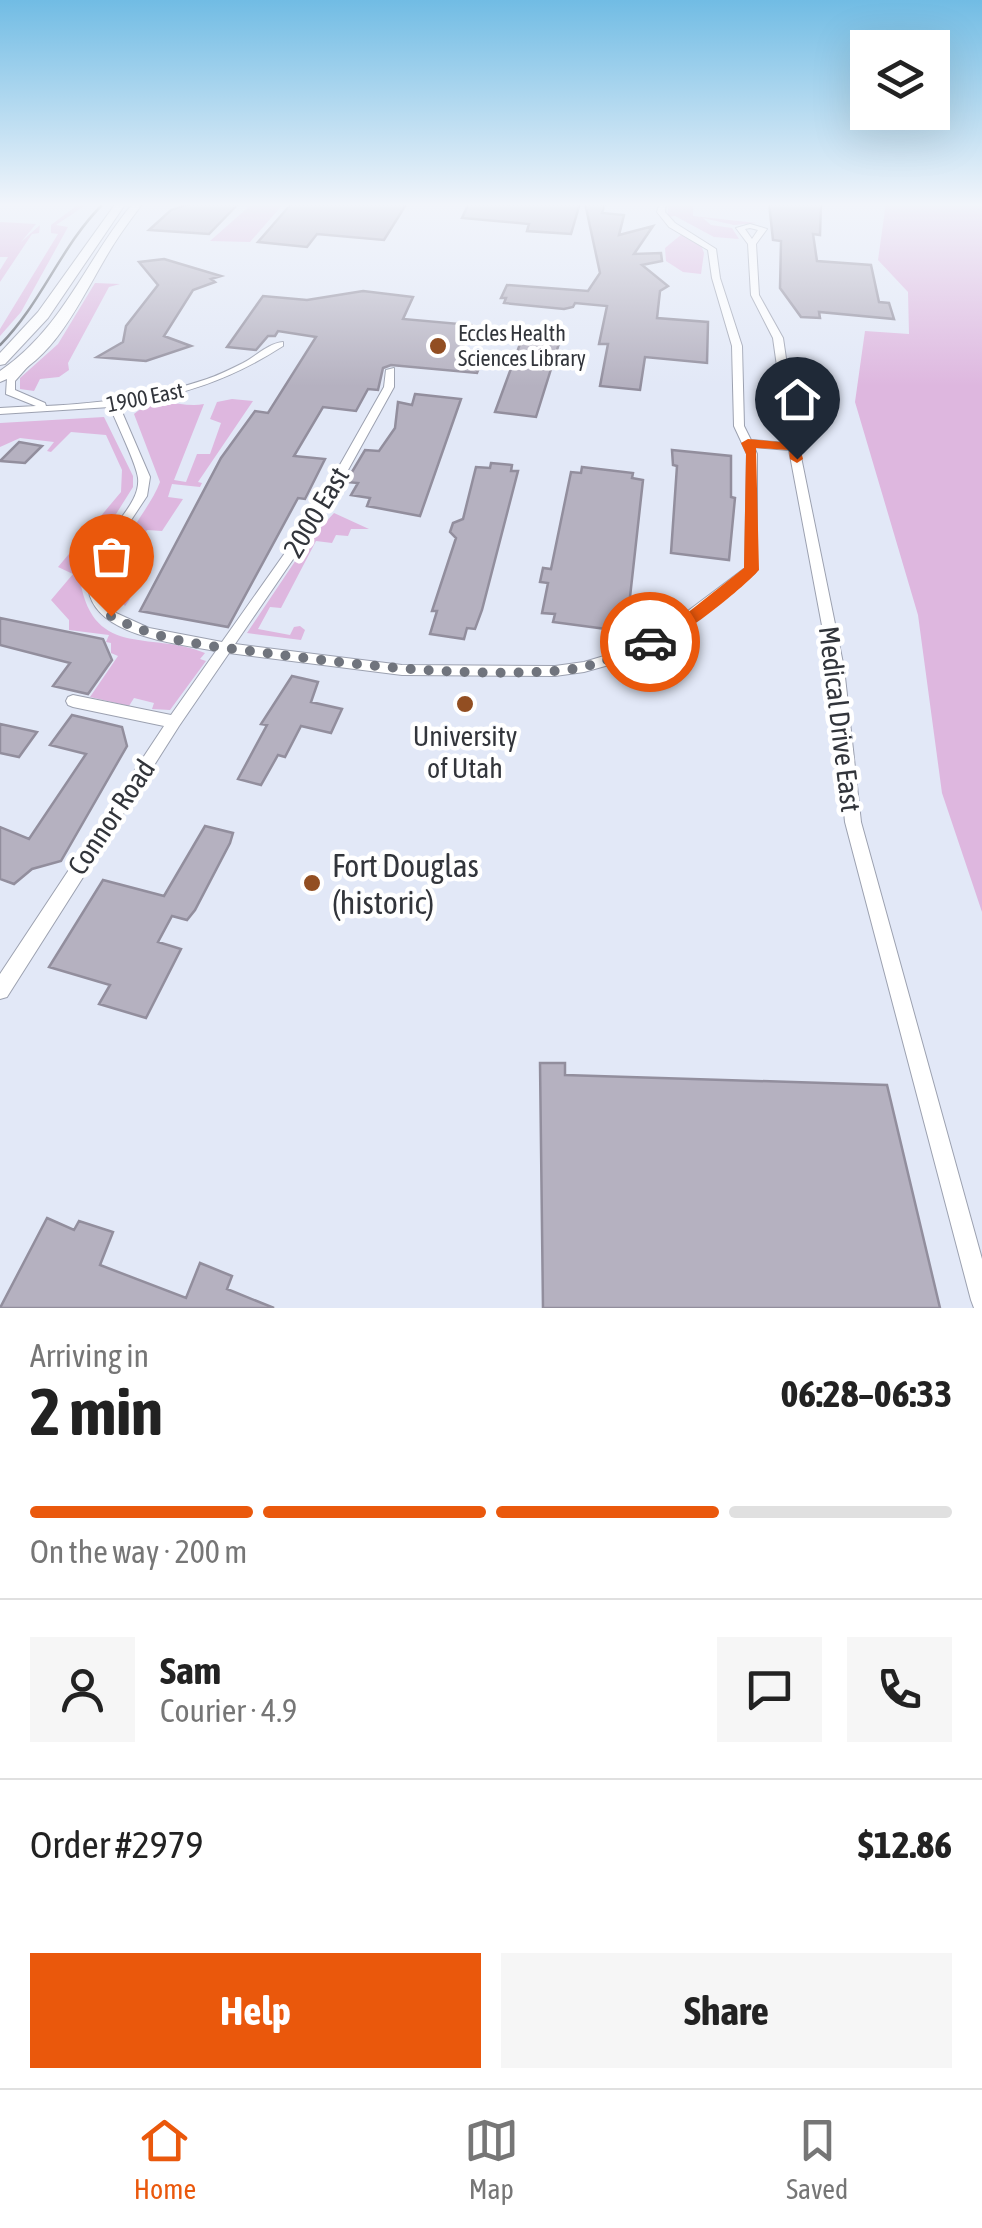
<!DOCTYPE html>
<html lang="en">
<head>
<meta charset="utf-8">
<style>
	:root { --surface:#fff; --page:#f6f6f6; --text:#222; --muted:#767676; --line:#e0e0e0; --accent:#ea580c }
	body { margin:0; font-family:"Asap Condensed",sans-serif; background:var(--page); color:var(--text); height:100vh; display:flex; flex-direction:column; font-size:38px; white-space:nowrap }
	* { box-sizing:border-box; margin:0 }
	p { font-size:32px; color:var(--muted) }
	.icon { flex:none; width:55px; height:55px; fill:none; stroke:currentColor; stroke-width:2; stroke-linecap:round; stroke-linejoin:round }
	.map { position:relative; height:1308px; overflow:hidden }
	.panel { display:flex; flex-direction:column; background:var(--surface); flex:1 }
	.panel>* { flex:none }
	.fabs { position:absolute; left:850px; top:30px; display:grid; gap:20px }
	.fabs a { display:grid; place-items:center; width:100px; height:100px; border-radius:0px; background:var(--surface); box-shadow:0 10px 40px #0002; font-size:50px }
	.pin { position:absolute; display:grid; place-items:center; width:85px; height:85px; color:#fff; margin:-102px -42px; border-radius:50% 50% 50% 0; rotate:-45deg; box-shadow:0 0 10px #0007 }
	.pin .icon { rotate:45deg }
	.courier { position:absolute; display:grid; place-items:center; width:100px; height:100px; margin:-50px; border:8px solid #ea580c; border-radius:50%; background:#fff; color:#222; box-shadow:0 2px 12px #0007 }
	.headline em { font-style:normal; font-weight:700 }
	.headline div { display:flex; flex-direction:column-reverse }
	.headline { display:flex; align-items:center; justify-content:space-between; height:170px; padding:0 30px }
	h1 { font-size:65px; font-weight:700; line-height:75px }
	.bar { display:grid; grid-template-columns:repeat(4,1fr); gap:15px 10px; align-content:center; height:120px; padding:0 30px }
	.bar i { height:12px; border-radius:8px; background:var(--line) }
	.bar .selected { background:var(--accent) }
	.bar p { grid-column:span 4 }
	.line { display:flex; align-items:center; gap:25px; padding:0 30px; border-top:2px solid var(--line) }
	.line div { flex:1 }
	.round { display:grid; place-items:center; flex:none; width:105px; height:105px; border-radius:0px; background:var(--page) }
	.button { display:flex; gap:20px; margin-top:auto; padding:20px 30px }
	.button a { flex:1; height:115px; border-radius:0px; background:var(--accent); color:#fff; font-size:40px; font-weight:700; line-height:115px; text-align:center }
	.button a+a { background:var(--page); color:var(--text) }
	.tab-bar { display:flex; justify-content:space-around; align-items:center; height:140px; border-top:2px solid var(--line); background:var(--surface); font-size:28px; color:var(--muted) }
	.tab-bar a { display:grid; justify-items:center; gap:5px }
	.tab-bar .selected { color:var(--accent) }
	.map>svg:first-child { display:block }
</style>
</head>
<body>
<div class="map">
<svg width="982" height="1308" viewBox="0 0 982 1308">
	<rect width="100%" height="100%" fill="#e2e8f7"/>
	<path fill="#deb7df" d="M80,203h9l-33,22 12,2 -47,85 -21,24v-7l58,-95 -7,-1v-8z
		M253,203h31l-34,39 -40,-1z
		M668,203h25v13l64,7 -23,2 -31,-7 8,7 21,3 7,11 -25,-2 -39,-21 -7,1z
		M886,203h96v709l-40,-119 -24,-178 -63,-213 10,-71 44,3 -1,-42 -30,-32z
		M0,222l36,2 -15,18 19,-17 -1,8 -7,1 -32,48v-12l8,-13h-8z
		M682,234l18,8 4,11 -3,21 -18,-2 -17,-11 -1,-13z
		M95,283l25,1 -11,3 -41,76 1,7 -10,7 -19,2 -6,12 -14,-2v-11l38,-34z
		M232,399l21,2 -55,81 4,1 -2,4 -28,-3 -4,13 15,2 -21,32 -15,-1 -11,18 13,2 -11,17 7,1 -23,29 8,2 -5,7c-36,-38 21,-86 35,-124l-26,-68c25,-22 46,-5 70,-10l-30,76 12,2 11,-28h13l11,-31 -11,-4 7,-17z
		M104,417l29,59v11l-54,86c11,88 70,57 126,80l-5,6 6,2 -36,49 -18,-1 2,-6 -20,-5 -5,8 -39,-9 28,-41 -7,-3v-10l-5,-1 3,-7 -40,-5v-10l-18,-20 22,-26 -15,-7 63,-75 1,-22 -16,-35 -35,-3 -20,20 -4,-1 7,-9 -34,-4 -20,9v-24z
		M334,513l35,16h-18l-3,7 -12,-1 -4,8 -16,-2 -35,67 -11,-1 -12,22 32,6 4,-8 6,-1 5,4 -4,10 -54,-7 63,-94z"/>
	<path fill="#b5b1c0" stroke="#928e9d" stroke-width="2.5" d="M193,203h46l-30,31 -60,-4 22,-20z
		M292,203h115l-23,37 -67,-6 -10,13 -49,-5z
		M469,203h111l-9,31 -44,-3 2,-7 -67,-6z
		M585,203h20l-3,10 22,2 -5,20 34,-9 -19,28 27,-1 1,8 -20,4 26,21 -8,5 -3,27 51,4 -1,41 -62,-6 -5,33 -40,-4 8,-42h-9l8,-38 -32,-3 -2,4 -9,2 -60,-6 2,-5h-5l6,-13 81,6 12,-18z
		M769,203h52l-1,32 -7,-1 4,27 54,4 8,37 10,1 5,16 -75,-7 1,6 -19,-1 -21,-29 1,-47 -8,-1z
		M164,259l57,17 -10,3 4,3 -22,8 -29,46 27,10 -45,15 -49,-4 26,-15 3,-16 32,-41 -19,-23z
		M363,291l50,6 -10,22 68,6 -10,26 23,3 -7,19 -86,-8 -8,3 -5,22 -10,-1 -12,22 -33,-4 -29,49 31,3 -20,40 -7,-1 -70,129 -88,-16 81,-153 34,-47 13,2 48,-76 -38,-6 -3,5h-7l-12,14 -29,-3 36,-51 44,4z
		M524,333l37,4 -25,80 -41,-5z
		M415,394l46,5 -41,117 -53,-10 3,-8 -19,-3 7,-12 -12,-1 19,-32 14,1 16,-23 3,-26 14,3z
		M19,442l23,4 -17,17 -25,-2z
		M672,450l59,6v41l4,1 -6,62 -58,-7 6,-87 -4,-1z
		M491,463l21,2 -1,6h7l-36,139 -7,19 -8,-1 -3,11 -34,-5 7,-23h-5l24,-73 -6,-6 3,-9 10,-4 13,-52 14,1z
		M582,467l51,6 -1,5 11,2 -16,144 -13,-2v8l-61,-8 2,-8 -13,-1 6,-30 -8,-1 3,-14 8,1 20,-97 10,1z
		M0,618l103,21 9,21 -24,34 -35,-8 17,-23 -70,-18z
		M292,676l26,6 -7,20 31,7 -11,24 -30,-7 -16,31 -7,-2 -17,30 -23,-6 29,-54 -6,-1z
		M72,715l50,12 5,19 -66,115 -29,8 -18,15 -14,-5v-52l29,12 57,-85 -36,-9z
		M0,724l37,8 -18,25 -19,-4z
		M205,826l28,7 -3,10 -35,67 -8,10 -15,-4 -14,26 23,7 -35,69 -47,-14 11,-19 -61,-18 54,-87 61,16z
		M540,1063h25v12l322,10 53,223h-397z
		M47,1218l27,12 5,-9 34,11 -13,33 86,33 14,-35 32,13 -5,13 47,19h-274z"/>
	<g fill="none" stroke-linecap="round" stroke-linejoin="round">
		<defs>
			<path id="street" d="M660,203h6l-1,9 10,11 41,26 4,29 22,68 2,80 7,14 37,3 -15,-105 -22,-43 -3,-51 -12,-16 14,-4 17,5 -11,15 3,51 24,43 16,109 45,221 17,154 121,437v49h-8l-3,-8 -126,-478 -15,-154 -41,-218 -35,-3 3,7v116l-2,3 -89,68 -43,20 -39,11 -29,4 -153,-1 -173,-22 -50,73 -172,271 -7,2v-25l164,-248 -91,-19 -5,-2 -2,-4 2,-4 5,-2 98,20 45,-64c-46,-9 -147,-17 -125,-87 4,-13 16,-27 25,-39 9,-13 24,-29 22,-47 -1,-13 -22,-56 -28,-71l-110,7v-6l36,-2 -30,-12 1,-16 18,-17 5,3 -15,17v9l30,13 1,3c55,-3 108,-9 161,-27 12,-4 24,-10 36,-16 13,-7 26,-20 40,-21v4c-53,34 -102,50 -164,59l31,72 -3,19 -43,65 -5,24 4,13 13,15 33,15 73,14 89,-126 73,-129 2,-17 8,-2v19l-72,130 -87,127 167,21 153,1 29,-4 30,-9 42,-18 89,-67 2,-114 -13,-28 -2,-80 -20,-68 -4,-28 -39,-23 -12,-15zM750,228l8,2 -6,9 -7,-10z"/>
			<path id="secondary" d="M116,203h10l-78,115 -43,46 -5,1v-12l38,-41z
				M133,203h10c-11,15 -22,29 -31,44 -30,48 -55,114 -112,135v-11c64,-44 85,-110 133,-168z"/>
		</defs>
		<use href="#street" stroke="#9ca1b0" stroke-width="2"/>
		<use href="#secondary" stroke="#9ca1b0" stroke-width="2"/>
		<use href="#street" fill="#fff" fill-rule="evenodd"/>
		<use href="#secondary" fill="#fff" fill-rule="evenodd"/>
		<path stroke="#6d717a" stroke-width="2.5" d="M0,345c42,-42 61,-100 104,-142"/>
	</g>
	<linearGradient id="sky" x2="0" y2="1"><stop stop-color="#71bce4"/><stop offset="0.53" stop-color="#f2f5fb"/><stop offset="1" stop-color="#f2f5fb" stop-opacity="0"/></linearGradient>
	<rect width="982" height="386" fill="url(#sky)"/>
	<path fill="#ea580c" d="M748,439l51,5 4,15 -6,4 -7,-4 -1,-9 -33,-2 3,122c-17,19 -90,80 -114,77v-9l41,-24 58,-46 2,-114 -5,-11z"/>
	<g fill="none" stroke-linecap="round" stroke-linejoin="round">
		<path stroke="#70747d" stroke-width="10" stroke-dasharray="0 18" d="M111,616c48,27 109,31 163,38 93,12 187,23 282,17 33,-2 64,-15 94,-29"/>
	</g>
	<g fill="#924e22" stroke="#fff" stroke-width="4">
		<circle cx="438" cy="346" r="10"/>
		<circle cx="465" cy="704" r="10"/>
		<circle cx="312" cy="883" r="10"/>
	</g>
	<g text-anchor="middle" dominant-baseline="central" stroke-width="9" stroke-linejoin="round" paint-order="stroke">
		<g font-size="22" fill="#32353b" stroke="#fff" text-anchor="start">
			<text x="458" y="333">Eccles Health<tspan x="458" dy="25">Sciences Library</tspan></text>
		</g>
		<g font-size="22" fill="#32353b" stroke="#fff">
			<text transform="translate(145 397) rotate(-11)">1900 East</text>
		</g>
		<g font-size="28" fill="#32353b" stroke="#fff">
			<text transform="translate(316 512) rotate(-59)">2000 East</text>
			<text transform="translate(840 719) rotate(83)">Medical Drive East</text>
			<text transform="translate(111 817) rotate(-56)">Connor Road</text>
		</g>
		<g font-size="28" fill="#32353b" stroke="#fff">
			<text x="465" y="736">University<tspan x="465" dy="32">of Utah</tspan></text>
		</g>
		<g font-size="32" fill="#32353b" stroke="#fff" text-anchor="start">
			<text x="332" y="865">Fort Douglas<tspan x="332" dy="37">(historic)</tspan></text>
		</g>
	</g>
</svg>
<div class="fabs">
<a><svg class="icon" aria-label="layers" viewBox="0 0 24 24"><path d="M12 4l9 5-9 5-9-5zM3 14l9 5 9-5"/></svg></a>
</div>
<div class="pin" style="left:111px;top:616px;background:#ea580c"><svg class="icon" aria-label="bag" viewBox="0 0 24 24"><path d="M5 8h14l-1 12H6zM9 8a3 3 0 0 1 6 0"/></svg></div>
<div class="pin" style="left:797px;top:459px;background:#1f2937"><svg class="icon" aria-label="home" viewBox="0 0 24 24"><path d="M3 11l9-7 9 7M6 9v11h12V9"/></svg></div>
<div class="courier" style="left:650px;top:642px"><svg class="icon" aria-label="car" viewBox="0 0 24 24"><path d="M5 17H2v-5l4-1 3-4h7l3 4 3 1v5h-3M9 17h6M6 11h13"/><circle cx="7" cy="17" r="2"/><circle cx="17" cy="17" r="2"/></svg></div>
</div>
<section class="panel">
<div class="headline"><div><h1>2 min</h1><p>Arriving in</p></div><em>06:28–06:33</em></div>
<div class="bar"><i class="selected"></i><i class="selected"></i><i class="selected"></i><i></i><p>On the way · 200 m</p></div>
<div class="line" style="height:180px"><a class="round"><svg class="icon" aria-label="person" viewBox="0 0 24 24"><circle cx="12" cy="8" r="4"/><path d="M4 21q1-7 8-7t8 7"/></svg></a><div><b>Sam</b><p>Courier · 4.9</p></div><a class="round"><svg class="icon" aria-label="chat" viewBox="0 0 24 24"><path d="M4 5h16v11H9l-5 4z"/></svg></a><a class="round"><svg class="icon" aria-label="phone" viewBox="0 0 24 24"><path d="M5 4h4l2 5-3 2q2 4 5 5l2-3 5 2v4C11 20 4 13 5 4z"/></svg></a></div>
<div class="line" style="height:130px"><div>Order #2979</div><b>$12.86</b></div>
<div class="button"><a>Help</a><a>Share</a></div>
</section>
<nav class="tab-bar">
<a class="selected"><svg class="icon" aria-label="home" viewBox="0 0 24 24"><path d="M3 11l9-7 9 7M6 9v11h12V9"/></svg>Home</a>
<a><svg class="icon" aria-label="map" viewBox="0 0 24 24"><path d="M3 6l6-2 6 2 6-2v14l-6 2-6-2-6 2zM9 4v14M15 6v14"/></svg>Map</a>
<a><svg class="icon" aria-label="saved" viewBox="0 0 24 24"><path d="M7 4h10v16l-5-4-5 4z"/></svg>Saved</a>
</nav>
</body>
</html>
